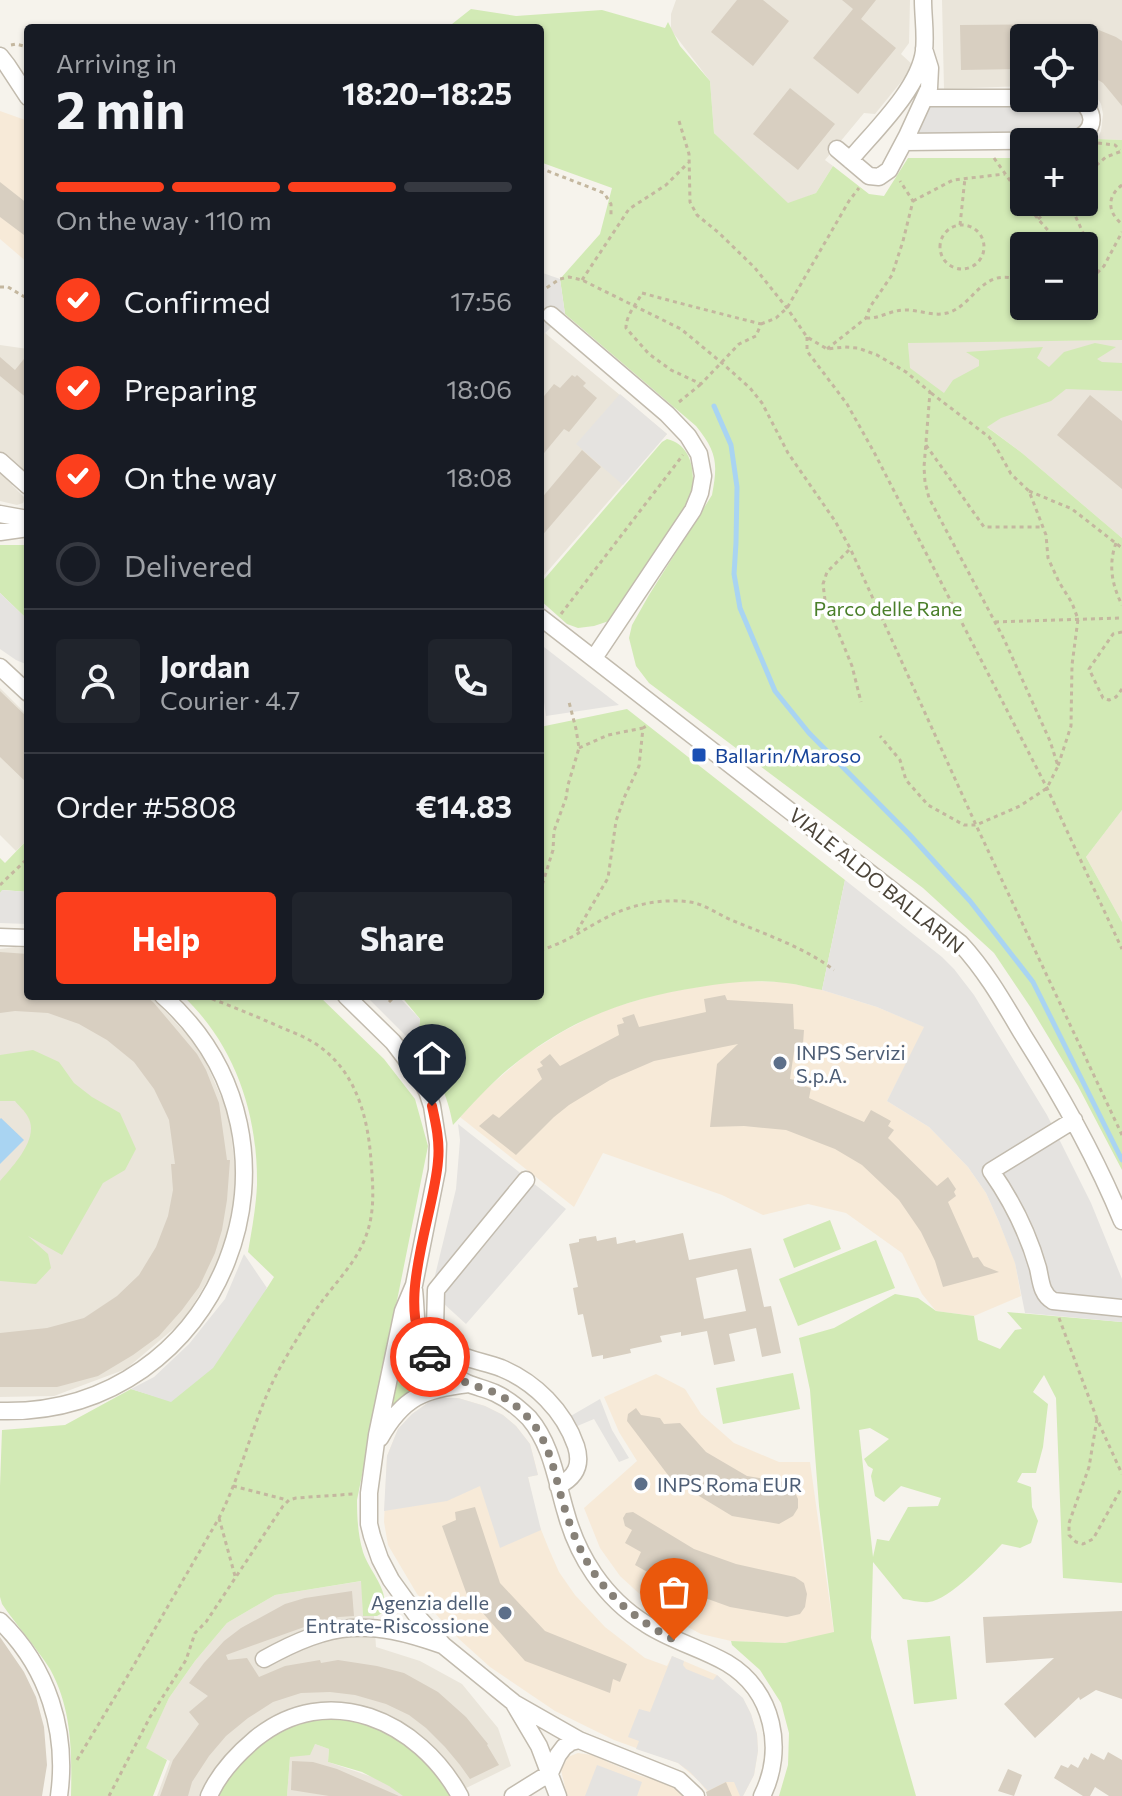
<!DOCTYPE html>
<html lang="en">
<head>
<meta charset="utf-8">
<style>
	:root { --surface:#171b24; --page:#20242c; --text:#f1f3f6; --muted:#9ea1a6; --line:#363941; --accent:#fc3f1d }
	body { margin:0; font-family:Commissioner,sans-serif; background:var(--page); color:var(--text); height:100vh; display:flex; flex-direction:column; font-size:30px; white-space:nowrap }
	* { box-sizing:border-box; margin:0 }
	p { font-size:26px; color:var(--muted) }
	.icon { flex:none; width:44px; height:44px; fill:none; stroke:currentColor; stroke-width:2; stroke-linecap:round; stroke-linejoin:round }
	.map { position:relative; flex:1; overflow:hidden }
	.side { position:absolute; left:24px; top:24px; width:520px; height:976px; display:flex; flex-direction:column; background:var(--surface); border-radius:8px; box-shadow:0 2px 6px #0004 }
	.side>* { flex:none }
	.tools { position:absolute; left:1010px; top:24px; display:grid; gap:16px }
	.tools a { display:grid; place-items:center; width:88px; height:88px; border-radius:8px; background:var(--surface); box-shadow:0 2px 6px #0004; font-size:40px }
	.pin { position:absolute; display:grid; place-items:center; width:68px; height:68px; color:#fff; margin:-82px -34px; border-radius:50% 50% 50% 0; rotate:-45deg; box-shadow:0 0 8px #0007 }
	.pin .icon { rotate:45deg }
	.courier { position:absolute; display:grid; place-items:center; width:80px; height:80px; margin:-40px; border:6px solid #fc3f1d; border-radius:50%; background:#fff; color:#222; box-shadow:0 2px 10px #0007 }
	.headline em { font-style:normal; font-weight:700 }
	.headline div { display:flex; flex-direction:column-reverse }
	.headline { display:flex; align-items:center; justify-content:space-between; height:136px; padding:0 32px }
	h1 { font-size:52px; font-weight:700; line-height:60px }
	.bar { display:grid; grid-template-columns:repeat(4,1fr); gap:12px 8px; align-content:center; height:96px; padding:0 32px }
	.bar i { height:10px; border-radius:6px; background:var(--line) }
	.bar .current { background:var(--accent) }
	.bar p { grid-column:span 4 }
	.line { display:flex; align-items:center; gap:20px; padding:0 32px; border-top:2px solid var(--line) }
	.line div { flex:1 }
	.round { display:grid; place-items:center; flex:none; width:84px; height:84px; border-radius:8px; background:var(--page) }
	ol { padding:0 32px; list-style:none }
	li { display:flex; align-items:center; gap:24px; height:88px }
	li p { margin-inline-start:auto }
	li .icon { padding:8px; border-radius:50%; background:var(--accent); color:#fff; stroke-width:4 }
	li:last-child { color:var(--muted) }
	li i { width:44px; height:44px; border:4px solid var(--line); border-radius:50% }
	.primary-button { display:flex; gap:16px; margin-top:auto; padding:16px 32px }
	.primary-button a { flex:1; height:92px; border-radius:8px; background:var(--accent); color:#fff; font-size:32px; font-weight:700; line-height:92px; text-align:center }
	.primary-button a+a { background:var(--page); color:var(--text) }
	.map>svg:first-child { display:block }
</style>
</head>
<body>
<div class="map">
<svg width="1122" height="1796" viewBox="0 0 1122 1796">
	<rect width="100%" height="100%" fill="#f6f3ec"/>
	<path fill="#eae5da" d="M676,0h234l-1,43 -8,11 13,12 -39,48 -11,-1 -39,47 8,6 -17,27 -28,11 -74,-71 -4,-52 -39,-51v-16z
		M942,0h180v140l-25,-1 4,-8 2,-17 -2,-10 -5,-8 -12,-8v-50h-60v48l-80,3z
		M1122,322v216l-100,-85 -113,-85 -1,-26 213,-2z
		M545,333l122,101 -127,146v-246z
		M0,345l28,4v122l-2,-1 -14,15 13,13 -2,5 -6,2 -17,-4z
		M0,688l28,28v123l-12,12 -16,-16z
		M15,947l13,2v47h123l49,53 29,66 8,72 -16,71 -37,62 -58,49 -72,27 -54,1v-448z
		M362,1581l1,35h11l2,31 44,14 42,23 36,44 13,38 -61,30 -6,-11 -84,-63 -137,65 -4,9h-62l13,-35 -25,-12 24,-51 26,-37 32,-38 48,-28z
		M315,1744l14,5 -1,13 62,21 16,13h-119l3,-39z"/>
	<path fill="#f7ead8" d="M0,111l28,10v142l-28,-24z
		M731,981l54,1 37,8 55,17 48,20 -38,74 42,26 39,40 18,26 13,29 16,40 6,34 -47,20 -38,-5 -14,-17 -20,-41 -56,-40 -38,-9 -45,11 -41,-20 -119,-42 -29,54 -114,-90 25,-27 42,-36 35,-22 40,-21 56,-17z
		M656,1374l29,15 16,25 33,29 45,19h31l24,171 -49,10 -54,-2 -30,-7 -30,-16 -27,-20 -24,-22 -20,-28 -16,-40 53,-47 -18,-29 -15,-35z
		M442,1398h16l27,8 18,9 13,11 14,18 8,31 -10,2 10,45 10,25 11,25 16,23 30,32 40,31 22,8 5,-10 45,19 26,24 8,15 6,20 1,17 -4,24 -11,21h-33l-11,-15 -21,-18 -64,-23 -59,-29 -65,-44 -31,-28 -42,-45 -29,-49 -4,-23 3,-66 11,-27 14,-15 17,-12z
		M578,1753l14,2 46,20 30,9 8,4 7,8h-116l-6,-26 7,-13z"/>
	<path fill="#efe8d6" d="M1122,810v112l-36,-65z"/>
	<path fill="#d2eab5" fill-rule="evenodd" d="M471,9l45,7 86,-6 63,18 3,-6 12,24 30,35 4,52 74,70 28,-10 17,-27 36,28 15,2 24,-38h116v44h60v-52l7,-4 6,-7 25,1v200l-214,3 2,25 34,25 9,-13 26,-14v-6l-13,-8 77,-5 -6,11 12,9 15,-15 31,-9 21,4 -19,12 5,3 20,1v28l-56,-2 -15,12 -50,17 -14,9 35,26 100,85v272l-36,47 36,65v248l-44,-84 -47,-78 -37,-55 -71,-65 -274,-205 -13,-17 -7,-28 3,-13 17,-30 63,-100c6,-32 5,-43 -16,-69l-131,-112 -5,-35 40,-45 12,-46 -72,-26v-134h-93zM1024,246h60v60h-60z
		M667,439c30,7 30,46 20,70l-78,112 -15,5 -16,2 -11,-4 -27,-24v-16l122,-142z
		M0,545h28v75l-28,-27z
		M627,709l218,171 -23,110c-12,-2 -24,-6 -36,-7 -29,-4 -58,-1 -86,4 -65,10 -117,27 -171,66 -29,20 -52,46 -76,72 -6,-33 -16,-51 -36,-78l3,-28 -19,-23h139v-269z
		M28,839v53l-25,-2 -3,3v-35l5,5z
		M183,996h136l65,63 31,40 13,47 -71,354c0,18 1,35 6,52 7,21 26,36 21,60l-7,4h-14l-2,-35 -86,14 -48,28 -32,38 -26,37 -23,50 21,12 -14,36h-82c1,-44 1,-87 -21,-127 -14,-22 -33,-43 -48,-65l-2,-7v-111l2,-56 63,-5 66,-36 40,12 96,-113 7,-11 -26,-25c4,-23 8,-45 9,-67 1,-71 -22,-140 -74,-189z
		M33,1050l26,12 15,21 18,14 28,16 16,36 -11,21 -22,13 -41,72 -34,-19 20,18 3,14 -15,16 -36,-3v-100c13,-15 40,-43 28,-64 -3,-6 -9,-11 -13,-16h-15v-46z
		M830,1220l11,29 -47,19 -11,-29z
		M876,1240l19,48 -97,38 -19,-47z
		M895,1294l23,4 18,13 38,5 4,24 22,9 15,-19 7,-1 -15,-17 115,10v261l-59,-5 -7,-180 -12,-23 -11,17 15,12 -5,43 -7,26h-14l-5,9 14,5 1,20 6,14 -7,22 -11,5 -18,-4c-14,15 -53,56 -73,58 -8,1 -18,-2 -26,-3l-30,-37 -2,76 45,158h-137l9,-31 1,-32 -8,-30 -21,-33 -28,-25 -1,-4 54,2 49,-11 -15,-126 -9,-116 -11,-52 35,-10zM870,1428l19,11 -25,20 4,7 5,3 -2,7 4,20 9,6 17,-16 40,12 -3,8 -30,1 -19,34 -12,-2 -4,18 -14,-127z
		M413,1365l5,4c-2,18 -13,27 -27,39 2,-17 6,-34 22,-43z
		M793,1373l7,36 -77,15 -7,-36z
		M950,1636l7,63 -43,5 -7,-64z
		M320,1718c60,2 101,24 130,78h-47l-14,-10 -27,-14 -34,-10 1,-13 -14,-5 -5,11 -20,2 -3,39h-68c10,-26 43,-61 70,-72 9,-3 21,-4 31,-6z"/>
	<path fill="#e5e3e0" d="M1069,105l7,2 6,5 2,6 -2,8 -9,7 -154,2 -3,-4 10,-24z
		M540,272l20,7 5,35 -20,19 -5,1z
		M620,394l47,40 -44,51 -47,-41z
		M0,593l28,27v45l-12,-5 -16,-11z
		M544,647l75,58 -73,11 -6,-42v-22z
		M845,880l97,77 12,12 20,26 73,120 44,88 31,76v43l-97,-9 -10,-50 -16,-41 -13,-29 -18,-26 -39,-40 -42,-26 37,-74 -47,-20 -55,-17z
		M2,890l26,2v32l-28,-1v-30z
		M366,996h32l22,23 -3,28z
		M458,1124l108,85 -100,115 -35,-32 25,-103 4,-49z
		M244,1254l23,34 -54,80 -42,34 -40,-13 23,-12 35,-33 36,-45z
		M442,1398h16l27,8 18,9 13,11 14,18 8,31 -10,2 13,53 -41,18 -20,-62 -33,15 -63,10 3,-55 11,-27 14,-15 17,-12z
		M600,1399l12,31 17,28 -10,4 -25,-43 -19,8 -6,-10z
		M672,1656l12,5 -1,4 3,4 27,11 4,-5 26,23 8,16 6,20 1,17 -4,24 -11,21h-3l-6,-14h-8l-18,9 -18,-19 -12,-9 -42,-14 3,-8 -11,-4 11,-28 11,3z
		M597,1765l45,17 -5,14h-52z"/>
	<path fill="#a9d4f2" d="M1,1118l23,22 -24,24v-45z"/>
	<g fill="none" stroke-linecap="round" stroke-linejoin="round">
		<path stroke="#a9d4f2" stroke-width="5" d="M714,406l17,39 6,42 -1,56 -2,31 6,34 35,83 34,42 100,101 61,67 63,81 89,178"/>
	</g>
	<path fill="#d8cfc1" fill-rule="evenodd" d="M737,0h26l26,21 -36,45 -42,-34z
		M842,0h34l-15,19 35,29 -38,46 -45,-36 40,-49z
		M1071,24l18,2 27,11 6,4v65l-19,-23 -19,-12v-33h-60v31l-63,1 -1,-45z
		M790,88l45,36 -37,46 -45,-36z
		M0,182l28,22v34l-28,-21z
		M28,354v45l-28,-23v-19l15,13z
		M572,375l3,2 2,-2 9,8 -3,3 14,12 -28,34 -5,-3 -24,29v-57l14,-17 6,4z
		M1090,395l32,26v68l-65,-54z
		M582,450l19,17 -61,71v-38z
		M0,691l28,27v66l-28,-27z
		M0,952l28,2v42h118l8,7 43,51 9,16 13,33 8,57h3l-3,40 -5,30 -7,23 -16,34 -17,23 -23,26 -26,19 -35,21 -41,11h-57v-54l47,-5 37,-10 33,-22 22,-21 17,-28 12,-31 5,-26 -2,-26h4l-6,-44 -15,-31 -20,-27 -27,-22 -28,-16 -31,-11 -33,-2 -15,2z
		M725,995l2,5 66,4 1,25 10,1 -1,14 -9,8 -4,27 15,3 -1,4 7,2 -2,10 55,24 7,-12 20,11 -3,5 6,4 -6,8 49,48 11,-9 8,12 -2,3 2,4 -8,6 25,56 5,-1 6,9 15,6 -56,15 -8,-26 -14,-29 -22,-32 -37,-35 -27,-16 -49,-19 -42,-4 -34,1 7,-63 21,-20 -84,17 -44,19 -41,25 -15,12 -38,38 -37,-29 14,-12 6,4 43,-39 -5,-10 6,-3 -3,-4 10,-8 10,12 59,-31 -2,-10 7,-2 -2,-5 12,-4 5,13 67,-15 -2,-13z
		M683,1233l6,27 62,-12 13,59 7,-1 10,47 -19,4 -6,-29 -27,6 6,27 -21,4 -7,-34 -26,5v-4l-21,4 2,6 -32,7 1,4 -28,6v-4l-11,2 -9,-43 -5,1 -5,-27 5,-1 -9,-43 10,-2v-3l17,-3 1,5 19,-4 1,7 18,-4 1,3zM737,1269l9,42 -42,8 -8,-41z
		M636,1408l5,7 19,3 4,6 16,-1 26,29 41,24 38,6 8,6 5,11v9l-5,8 -14,8 -47,-8 -61,-37 -44,-58 1,-7z
		M475,1507l25,76 45,48 82,33 -7,18 -7,-3 -3,14 -85,-32 -58,-66 -25,-69 14,-6 -1,-8z
		M633,1512l61,37 42,15 59,13 9,6 3,11 -2,13 -5,7 -13,3 -57,-10 -58,-21 -37,-21 6,-13 -16,-9 7,-13 -7,-4 -2,-8 3,-5z
		M352,1591l2,25 -15,1 -18,4 -95,34 2,5 19,-2 12,19 26,-11 35,-6 1,3 17,-3 39,6 27,7 34,19 28,25 22,27 -1,1 12,20 -29,14 -10,-14 -15,-18 -19,-19 -17,-13 -23,-11 -31,-9 -25,-3 -29,1 -28,9 -25,16 -22,18 -17,20 -17,26 -4,14h-28l13,-36 26,-36 -10,-12 19,-16 -19,-13 15,-20 20,-22 17,-13 44,-24 20,-6z
		M1122,1611v88l-26,-9 -16,10 -1,-3 -44,41 -31,-34 50,-46 -68,5 -3,-46z
		M0,1637l24,35 12,25 8,30 3,38 -5,31h-42z
		M1108,1752l14,8v36h-13l-14,-9 -5,9h-7l-29,-18 7,-13 7,3 3,-4 7,4 6,-11 4,3 3,-7 13,7z
		M292,1761l21,1 24,7 62,27h-70l-38,-6z
		M1008,1769l14,6 -8,21 -16,-5z
		M726,1782l6,14h-25l-1,-4z"/>
	<g fill="none" stroke-linecap="round" stroke-linejoin="round">
		<defs>
			<path id="minor" d="M0,56l7,9 21,32
				M925,98h99
				M904,142l169,-2c24,-8 25,-31 1,-42
				M837,149l32,27 10,1 10,-7 18,-34 22,-48 1,-20 -6,-19
				M850,160c24,-29 69,-71 74,-109 2,-17 -1,-34 -1,-51
				M551,315l116,99 21,22 11,18 4,22 -3,17 -7,17 -99,148
				M0,461l28,25
				M0,514l28,5
				M0,532l28,-4
				M540,617l420,326c26,28 44,60 63,92 38,60 72,120 99,186
				M0,667l28,26
				M0,937l28,1
				M346,996l47,46 25,33 9,16 5,15 6,38 -1,26 -23,115 -11,26 -26,124 -8,58v31l3,12 8,23 11,21 26,36 27,30 69,56 26,44 19,50
				M1074,1120l-83,51c21,30 37,62 47,97 3,13 3,26 15,33l69,7
				M414,1290c2,16 1,33 5,48 6,21 29,36 48,45 9,4 19,6 28,10 13,6 24,15 34,25 23,27 27,62 37,95 6,22 15,42 28,61 13,19 31,37 52,50 26,17 55,24 81,39 47,28 58,87 35,133
				M436,1290l-1,38c3,10 10,18 19,24 14,8 31,10 47,16 34,14 63,43 75,78 6,19 0,31 -18,40
				M436,1290l90,-110
				M0,1411c222,6 329,-268 163,-415
				M380,1438c23,-41 44,-49 89,-54
				M0,1621c48,46 68,111 59,175
				M264,1659c69,-38 104,-40 178,-14
				M514,1703l65,37 100,40 17,16
				M209,1796c10,-23 27,-41 46,-57 73,-60 164,-18 205,57
				M513,1796l37,-23 8,-18 6,-8 7,-5 8,-2"/>
		</defs>
		<use href="#minor" stroke="#c2bbae" stroke-width="19"/>
		<path stroke="#c4b79f" stroke-width="3" stroke-dasharray="4 4" stroke-linecap="butt" d="M11,45l5,-1 12,3
			M679,121l10,33 1,48 7,13 22,18 36,35 32,40 20,29 20,12 18,-2 13,1 19,7 29,17 24,20 -6,75 1,15 4,16 75,141 46,102 8,25 -11,22 -27,18 -44,19h-12l-36,-20 -22,-25 -6,-20 -20,-24
			M1098,143l17,2 5,5
			M994,158l30,42
			M540,168l64,25 7,11v13
			M1084,176l22,-19 16,-6
			M1122,185c-15,11 -15,27 0,39
			M913,201l40,-21 52,-6
			M1025,202l13,17 24,27
			M1070,202c10,32 42,70 14,101
			M1038,219l19,-17
			M960,225l5,-47
			M940 247a22 22 0 1 1 44 0a22 22 0 1 1-44 0Z
			M1084,270l11,12
			M1097,273l7,-7 18,-34
			M582,280l47,-71 37,-24 22,-22
			M0,287h8l20,12
			M540,292l20,-13 9,-2 13,3 99,49 41,34 28,25 12,15 26,50 47,68 15,27 126,277 146,310
			M642,293c40,11 80,21 119,31l-5,12 -17,8 -38,40 -30,-14 -22,-16 -23,-26c0,-13 10,-23 16,-35z
			M1063,306l5,2 12,-2
			M866,318c13,1 23,-7 37,-8 14,-1 30,7 44,3 28,-7 35,-50 77,-31
			M761,324l15,-6 11,-10 62,-107 10,-13
			M807,337v14l40,53 28,50 172,334 75,161
			M827,349l39,-31 4,-11 22,-32 11,-34 10,-40 -13,-20
			M931,393l58,44 7,10 15,27 18,17 17,44 2,23 11,24 13,21 6,16 -6,46 -1,61 -13,40
			M679,402l22,-18
			M926,445l58,82h59
			M1029,491l43,18 50,39
			M1116,543c-8,22 -4,42 6,62
			M849,550l-22,22 -4,12 2,16 27,66 9,36
			M561,614l122,-159
			M995,622l127,-4
			M1122,632l-9,2 -24,35 14,29 6,2 7,-3 6,-8
			M579,748l29,-13 35,-7
			M0,885l28,-27
			M540,892l13,-42 1,-19 12,-33 2,-13 11,-37 -3,-19 -7,-27
			M577,931l31,-53 8,-57 8,-23 15,-32 4,-38 5,-3
			M540,950c32,-8 57,-32 89,-42 18,-6 41,-9 61,-6 14,2 26,11 39,17 35,15 75,28 105,51
			M389,1002l6,-6
			M1059,1318l38,101 25,55
			M1097,1419l-8,48 -20,56v12l7,7 7,2 10,-5 29,-52
			M233,1486l54,14
			M219,1518l16,58
			M77,1760l50,-83 92,-159c25,-49 35,-104 62,-152 12,-21 25,-43 39,-62 16,-22 39,-45 47,-71 8,-23 6,-48 4,-72 -3,-47 -17,-95 -60,-120 -10,-6 -22,-10 -33,-15 -25,-11 -49,-21 -74,-30
			M109,1796l41,-79 36,-57 9,-27 11,-11 77,-116 6,-6 7,-2 57,-4"/>
		<use href="#minor" stroke="#fff" stroke-width="16"/>
	</g>
	<g fill="none" stroke-linecap="round" stroke-linejoin="round">
		<path stroke="#878178" stroke-width="8" stroke-dasharray="0 14.4" d="M430,1357c10,11 26,22 40,27 8,3 16,5 23,8 16,7 28,17 39,30 17,22 22,48 29,74 20,72 47,108 113,144"/>
		<path stroke="#fc3f1d" stroke-width="10" d="M430,1357c-38,-49 4,-140 8,-196 2,-19 -2,-37 -6,-55"/>
	</g>
	<rect fill="#1a4fb4" stroke="#fff" stroke-width="3" x="691" y="747" width="16" height="16" rx="4"/>
	<g fill="#5c6f8a" stroke="#fff" stroke-width="3">
		<circle cx="780" cy="1063" r="8"/>
		<circle cx="641" cy="1484" r="8"/>
		<circle cx="505" cy="1613" r="8"/>
	</g>
	<g text-anchor="middle" dominant-baseline="central" stroke-width="7" stroke-linejoin="round" paint-order="stroke">
		<g font-size="20" fill="#4a7f2a" stroke="#fff">
			<text x="888" y="608">Parco delle Rane</text>
		</g>
		<g font-size="20" fill="#164399" stroke="#fff" text-anchor="start">
			<text x="715" y="755">Ballarin/Maroso</text>
		</g>
		<g font-size="20" fill="#4b4439" stroke="#fff">
			<text transform="translate(877 880) rotate(39)">VIALE ALDO BALLARIN</text>
		</g>
		<g font-size="20" fill="#4e5e75" stroke="#fff" text-anchor="start">
			<text x="796" y="1052">INPS Servizi<tspan x="796" dy="23">S.p.A.</tspan></text>
			<text x="657" y="1484">INPS Roma EUR</text>
			<text x="489" y="1602" text-anchor="end">Agenzia delle<tspan x="489" dy="23">Entrate-Riscossione</tspan></text>
		</g>
	</g>
</svg>
<div class="tools">
<a><svg class="icon" aria-label="locate" viewBox="0 0 24 24"><circle cx="12" cy="12" r="6"/><path d="M12 2v4M12 18v4M2 12h4M18 12h4"/></svg></a>
<a>+</a>
<a>−</a>
</div>
<div class="pin" style="left:674px;top:1640px;background:#ea580c"><svg class="icon" aria-label="bag" viewBox="0 0 24 24"><path d="M5 8h14l-1 12H6zM9 8a3 3 0 0 1 6 0"/></svg></div>
<div class="pin" style="left:432px;top:1106px;background:#1f2937"><svg class="icon" aria-label="home" viewBox="0 0 24 24"><path d="M3 11l9-7 9 7M6 9v11h12V9"/></svg></div>
<div class="courier" style="left:430px;top:1357px"><svg class="icon" aria-label="car" viewBox="0 0 24 24"><path d="M5 17H2v-5l4-1 3-4h7l3 4 3 1v5h-3M9 17h6M6 11h13"/><circle cx="7" cy="17" r="2"/><circle cx="17" cy="17" r="2"/></svg></div>
<section class="side">
<div class="headline"><div><h1>2 min</h1><p>Arriving in</p></div><em>18:20–18:25</em></div>
<div class="bar"><i class="current"></i><i class="current"></i><i class="current"></i><i></i><p>On the way · 110 m</p></div>
<ol>
<li><svg class="icon" aria-label="check" viewBox="0 0 24 24"><path d="M5 12l5 5 9-10"/></svg>Confirmed<p>17:56</p></li>
<li><svg class="icon" aria-label="check" viewBox="0 0 24 24"><path d="M5 12l5 5 9-10"/></svg>Preparing<p>18:06</p></li>
<li><svg class="icon" aria-label="check" viewBox="0 0 24 24"><path d="M5 12l5 5 9-10"/></svg>On the way<p>18:08</p></li>
<li><i></i>Delivered</li>
</ol>
<div class="line" style="height:144px"><a class="round"><svg class="icon" aria-label="person" viewBox="0 0 24 24"><circle cx="12" cy="8" r="4"/><path d="M4 21q1-7 8-7t8 7"/></svg></a><div><b>Jordan</b><p>Courier · 4.7</p></div><a class="round"><svg class="icon" aria-label="phone" viewBox="0 0 24 24"><path d="M5 4h4l2 5-3 2q2 4 5 5l2-3 5 2v4C11 20 4 13 5 4z"/></svg></a></div>
<div class="line" style="height:104px"><div>Order #5808</div><b>€14.83</b></div>
<div class="primary-button"><a>Help</a><a>Share</a></div>
</section>
</div>
</body>
</html>
